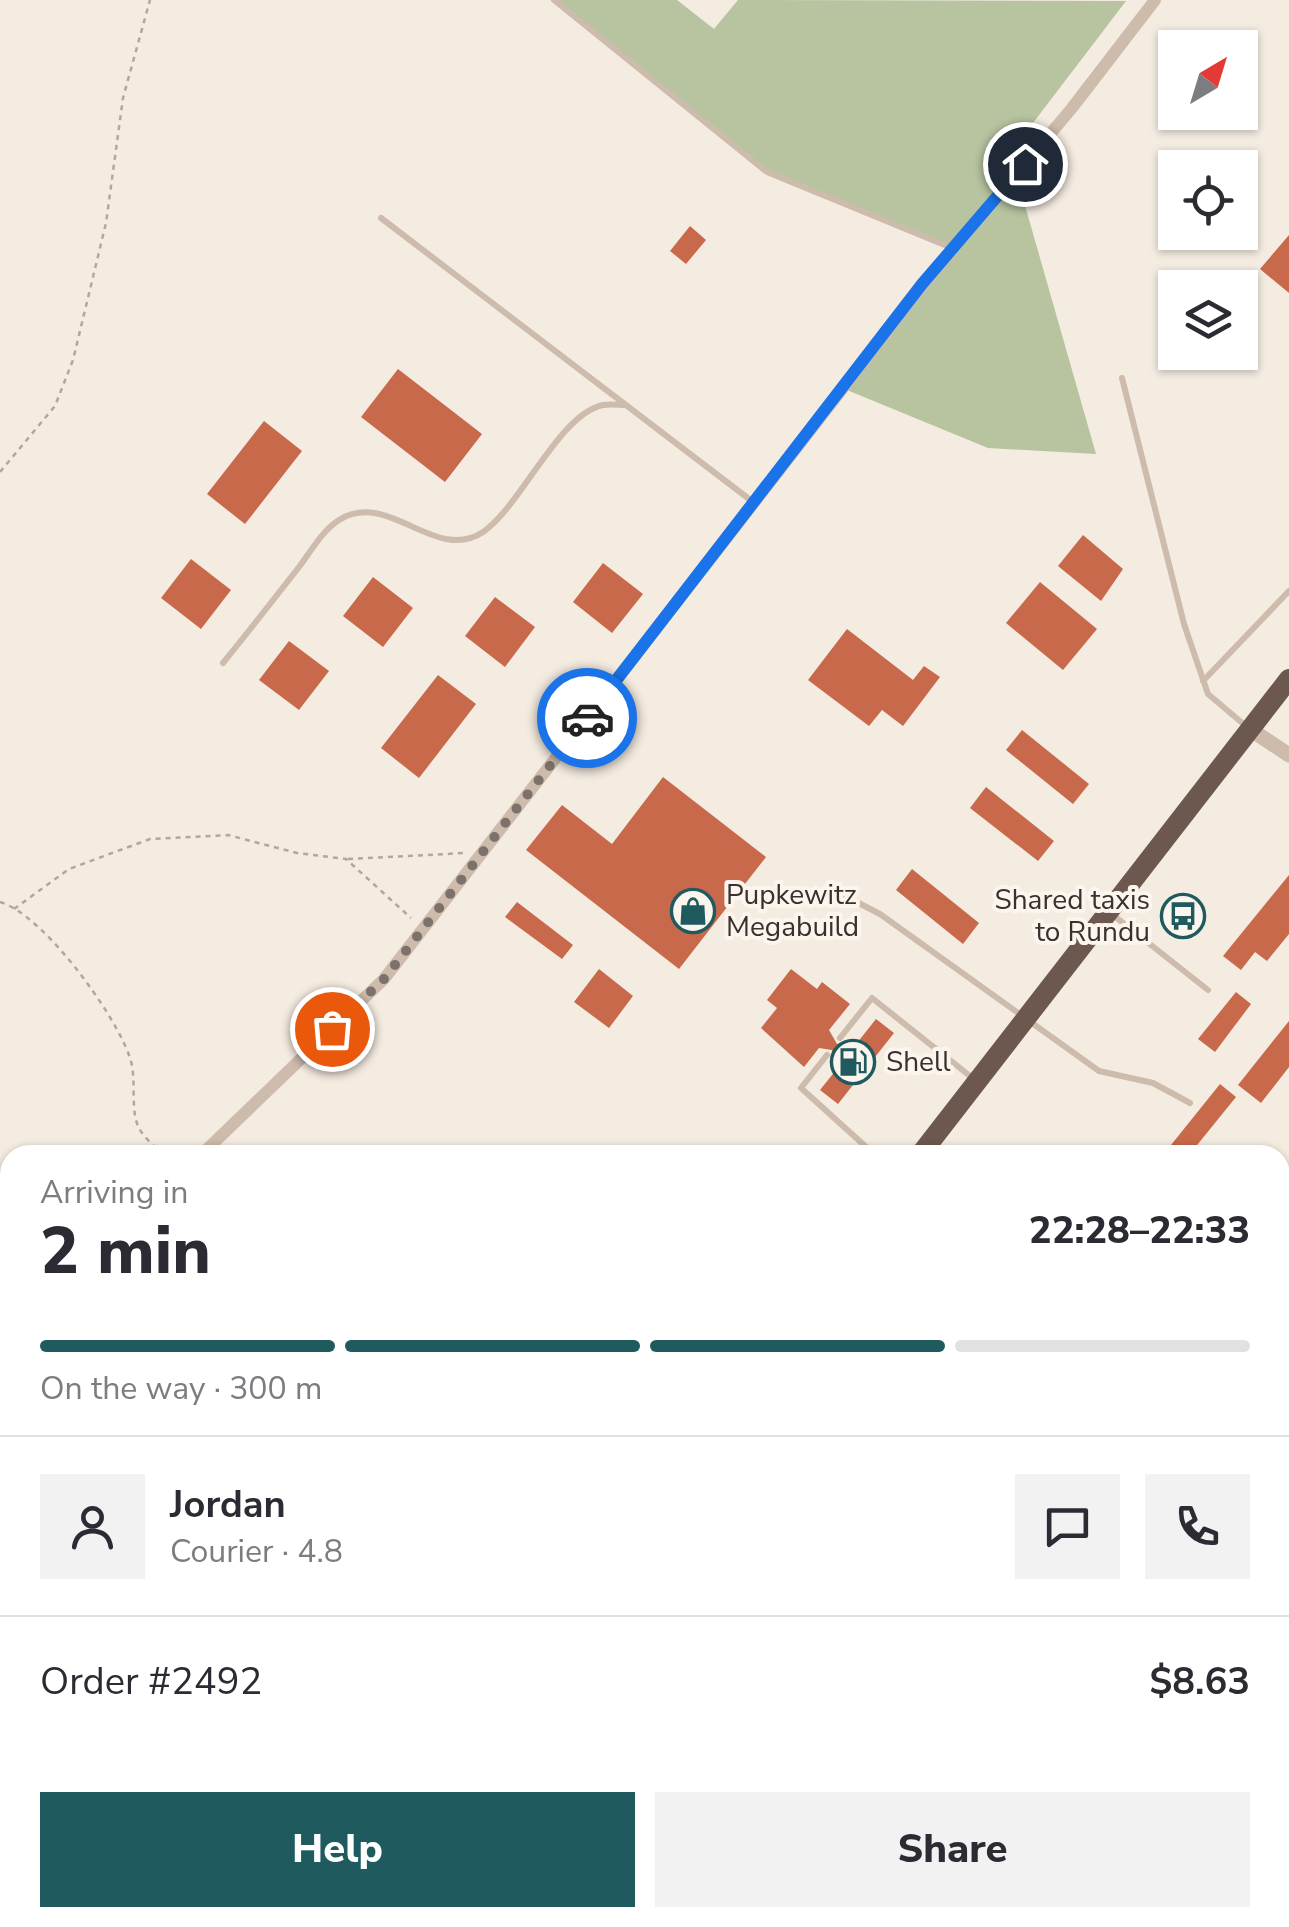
<!DOCTYPE html>
<html lang="en">
<head>
<meta charset="utf-8">
<style>
	:root { --surface:#fff; --page:#f2f2f3; --text:#2b2b33; --muted:#7c7c81; --line:#e1e1e2; --accent:#1f5a5e }
	body { margin:0; font-family:"Nunito Sans",sans-serif; background:var(--page); color:var(--text); height:100vh; display:flex; flex-direction:column; font-size:38px; white-space:nowrap }
	* { box-sizing:border-box; margin:0 }
	p { font-size:32px; color:var(--muted) }
	.icon { flex:none; width:55px; height:55px; fill:none; stroke:currentColor; stroke-width:2; stroke-linecap:round; stroke-linejoin:round }
	.map { position:relative; flex:1; overflow:hidden }
	.drawer { position:absolute; left:0px; top:1145px; width:1290px; height:782px; display:flex; flex-direction:column; background:var(--surface); border-radius:30px 30px 0 0; box-shadow:0 2px 8px #0004 }
	.drawer>* { flex:none }
	.needle { width:65px; rotate:38deg }
	.tools { position:absolute; left:1158px; top:30px; display:grid; gap:20px }
	.tools a { display:grid; place-items:center; width:100px; height:100px; border-radius:0px; background:var(--surface); box-shadow:0 2px 8px #0004; font-size:50px }
	.pin { position:absolute; display:grid; place-items:center; width:85px; height:85px; color:#fff; margin:-42px; border:5px solid #fff; border-radius:50%; box-shadow:0 2px 10px #0007 }
	.courier { position:absolute; display:grid; place-items:center; width:100px; height:100px; margin:-50px; border:8px solid #1a73e8; border-radius:50%; background:#fff; color:#222; box-shadow:0 2px 12px #0007 }
	.head em { font-style:normal; font-weight:800 }
	.head div { display:flex; flex-direction:column-reverse }
	.head { display:flex; align-items:center; justify-content:space-between; height:170px; padding:0 40px }
	h1 { font-size:65px; font-weight:800; line-height:75px }
	.bar { display:grid; grid-template-columns:repeat(4,1fr); gap:15px 10px; align-content:center; height:120px; padding:0 40px }
	.bar i { height:12px; border-radius:8px; background:var(--line) }
	.bar .current { background:var(--accent) }
	.bar p { grid-column:span 4 }
	.line { display:flex; align-items:center; gap:25px; padding:0 40px; border-top:2px solid var(--line) }
	.line div { flex:1 }
	.round { display:grid; place-items:center; flex:none; width:105px; height:105px; border-radius:0px; background:var(--page) }
	.action { display:flex; gap:20px; margin-top:auto; padding:20px 40px }
	.action a { flex:1; height:115px; border-radius:0px; background:var(--accent); color:#fff; font-size:40px; font-weight:800; line-height:115px; text-align:center }
	.action a+a { background:var(--page); color:var(--text) }
	.map>svg:first-child { display:block }
</style>
</head>
<body>
<div class="map">
<svg width="1289" height="1927" viewBox="0 0 1289 1927">
	<rect width="100%" height="100%" fill="#f4ebe1"/>
	<path fill="#b8c4a0" d="M554,0h123l37,29 24,-29 388,1 -116,152 86,301 -108,-6 -146,-60 111,-139 -186,-77z
		M1289,1667v260h-929l8,-9h912v-246z"/>
	<path fill="#c8694b" d="M690,226l16,14 -20,24 -16,-13z
		M1289,235v58l-29,-24z
		M398,369l84,65 -37,48 -84,-65z
		M264,421l38,30 -57,73 -38,-30z
		M1083,535l40,34 -22,32 -43,-35z
		M191,559l40,31 -30,39 -40,-31z
		M603,563l40,31 -31,39 -39,-31z
		M373,577l40,31 -30,39 -40,-31z
		M1040,582l57,47 -34,41 -57,-47z
		M495,597l40,30 -30,40 -40,-31z
		M847,629l66,51 11,-14 16,11 -37,49 -21,-16 -13,16 -61,-46z
		M289,641l40,30 -30,39 -40,-30z
		M438,675l38,29 -57,74 -38,-30z
		M1022,730l67,54 -16,20 -67,-54z
		M663,777l103,80 -87,112 -153,-119 36,-45 50,39z
		M986,787l68,54 -16,20 -68,-53z
		M912,869l67,54 -16,21 -67,-54z
		M1289,875v59l-22,27 -12,-9 -14,18 -18,-14z
		M517,902l56,43 -11,14 -57,-42z
		M599,969l34,27 -24,32 -35,-26z
		M791,969l26,20 5,-7 28,22 -21,26 8,14 8,-2 8,6 23,-29 18,14 -56,71 -18,-14 20,-25 -8,-6v-9l-13,-2 -15,19 -43,-39 16,-20 -10,-8z
		M1236,992l15,12 -36,48 -17,-13z
		M1289,1021v46l-28,36 -23,-18z
		M1220,1084l16,13 -47,58h-5l-13,-10z"/>
	<g fill="none" stroke-linecap="round" stroke-linejoin="round">
		<path stroke="#b9a596" stroke-width="2.5" stroke-dasharray="5 5" stroke-linecap="butt" d="M0,472l55,-66 18,-46 33,-137 17,-125 27,-98
			M348,859l117,-6
			M0,902c44,13 116,113 130,156 7,21 0,49 8,68 4,10 18,22 26,29
			M14,909l55,-40 81,-30 78,-4 69,18 49,6 65,59
			M1280,1655l9,-9
			M1280,1672l9,11"/>
		<path stroke="#cdbbac" stroke-width="6" d="M554,0l213,172 185,76
			M381,218l372,284
			M1122,378l62,246 24,70 39,33
			M223,663c26,-32 51,-64 76,-96 12,-16 23,-36 40,-47 50,-31 96,44 144,12 38,-26 76,-118 120,-127 7,-1 16,0 23,0
			M1203,681l86,-90
			M816,896h29l35,18 219,157 54,12 37,20
			M1113,915l95,75
			M840,1038l32,-40 103,82
			M827,1055l-26,33 74,67"/>
		<path stroke="#cdbbac" stroke-width="12" d="M201,1155l183,-176 539,-694 149,-177 83,-108
			M0,1347l10,-9
			M0,1790l10,8
			M169,1918l14,9"/>
		<path stroke="#cdbbac" stroke-width="15" d="M1250,729l39,26"/>
		<path stroke="#6c584f" stroke-width="20" d="M920,1155l369,-476
			M316,1927l7,-9"/>
	</g>
	<g fill="none" stroke-linecap="round" stroke-linejoin="round">
		<path stroke="#7c716b" stroke-width="10" stroke-dasharray="0 18" d="M332,1029l52,-50 203,-261"/>
		<path stroke="#1a73e8" stroke-width="12" d="M587,718l335,-434 103,-120"/>
	</g>
	<defs>
		<symbol id="shop-ring" viewBox="-11 -11 22 22"><circle r="9.5" fill="#fbf5ee" stroke="#1f5a5e" stroke-width="1.5"/><path d="M-5-2.5h2.3a2.7 3.5 0 0 1 5.4 0H5L5.5 6h-11ZM-1.5-2.5h3a1.5 2.3 0 0 0-3 0Z" fill="#1f5a5e"/></symbol>
		<symbol id="bus-ring" viewBox="-11 -11 22 22"><circle r="9.5" fill="#fbf5ee" stroke="#1f5a5e" stroke-width="1.5"/><path d="M-5-6H5V4H4V6H2V4H-2V6H-4V4H-5ZM-3.5-4V0h7V-4ZM-3.5 1.2v1.5H-2V1.2ZM2 1.2v1.5H3.5V1.2Z" fill="#1f5a5e"/></symbol>
		<symbol id="fuel-ring" viewBox="-11 -11 22 22"><circle r="9.5" fill="#fbf5ee" stroke="#1f5a5e" stroke-width="1.5"/><path d="M-5.5-6h7V0h2V4h1.3V-2.5L3-4.5l.8-.8L6-3V5H2.5V1h-1V6h-7ZM-4.2-4.7v3.2H.2V-4.7Z" fill="#1f5a5e"/></symbol>
	</defs>
	<g fill-rule="evenodd">
		<use href="#shop-ring" x="668" y="886" width="50" height="50"/>
		<use href="#bus-ring" x="1158" y="891" width="50" height="50"/>
		<use href="#fuel-ring" x="828" y="1037" width="50" height="50"/>
	</g>
	<g text-anchor="middle" dominant-baseline="central" stroke-width="8" stroke-linejoin="round" paint-order="stroke">
		<g font-size="28" fill="#3b302b" stroke="#fbf5ee" text-anchor="start">
			<text x="726" y="895">Pupkewitz<tspan x="726" dy="32">Megabuild</tspan></text>
			<text x="1150" y="900" text-anchor="end">Shared taxis<tspan x="1150" dy="32">to Rundu</tspan></text>
			<text x="886" y="1062">Shell</text>
		</g>
	</g>
</svg>
<div class="tools">
<a><svg class="needle" viewBox="-14 -14 28 28"><path d="M0-13l5 13h-10z" fill="#e53935"/><path d="M0 13l5-13h-10z" fill="#7c7c81"/></svg></a>
<a><svg class="icon" aria-label="locate" viewBox="0 0 24 24"><circle cx="12" cy="12" r="6"/><path d="M12 2v4M12 18v4M2 12h4M18 12h4"/></svg></a>
<a><svg class="icon" aria-label="layers" viewBox="0 0 24 24"><path d="M12 4l9 5-9 5-9-5zM3 14l9 5 9-5"/></svg></a>
</div>
<div class="pin" style="left:332px;top:1029px;background:#ea580c"><svg class="icon" aria-label="bag" viewBox="0 0 24 24"><path d="M5 8h14l-1 12H6zM9 8a3 3 0 0 1 6 0"/></svg></div>
<div class="pin" style="left:1025px;top:164px;background:#1f2937"><svg class="icon" aria-label="home" viewBox="0 0 24 24"><path d="M3 11l9-7 9 7M6 9v11h12V9"/></svg></div>
<div class="courier" style="left:587px;top:718px"><svg class="icon" aria-label="car" viewBox="0 0 24 24"><path d="M5 17H2v-5l4-1 3-4h7l3 4 3 1v5h-3M9 17h6M6 11h13"/><circle cx="7" cy="17" r="2"/><circle cx="17" cy="17" r="2"/></svg></div>
<section class="drawer">
<div class="head"><div><h1>2 min</h1><p>Arriving in</p></div><em>22:28–22:33</em></div>
<div class="bar"><i class="current"></i><i class="current"></i><i class="current"></i><i></i><p>On the way · 300 m</p></div>
<div class="line" style="height:180px"><a class="round"><svg class="icon" aria-label="person" viewBox="0 0 24 24"><circle cx="12" cy="8" r="4"/><path d="M4 21q1-7 8-7t8 7"/></svg></a><div><b>Jordan</b><p>Courier · 4.8</p></div><a class="round"><svg class="icon" aria-label="chat" viewBox="0 0 24 24"><path d="M4 5h16v11H9l-5 4z"/></svg></a><a class="round"><svg class="icon" aria-label="phone" viewBox="0 0 24 24"><path d="M5 4h4l2 5-3 2q2 4 5 5l2-3 5 2v4C11 20 4 13 5 4z"/></svg></a></div>
<div class="line" style="height:130px"><div>Order #2492</div><b>$8.63</b></div>
<div class="action"><a>Help</a><a>Share</a></div>
</section>
</div>
</body>
</html>
